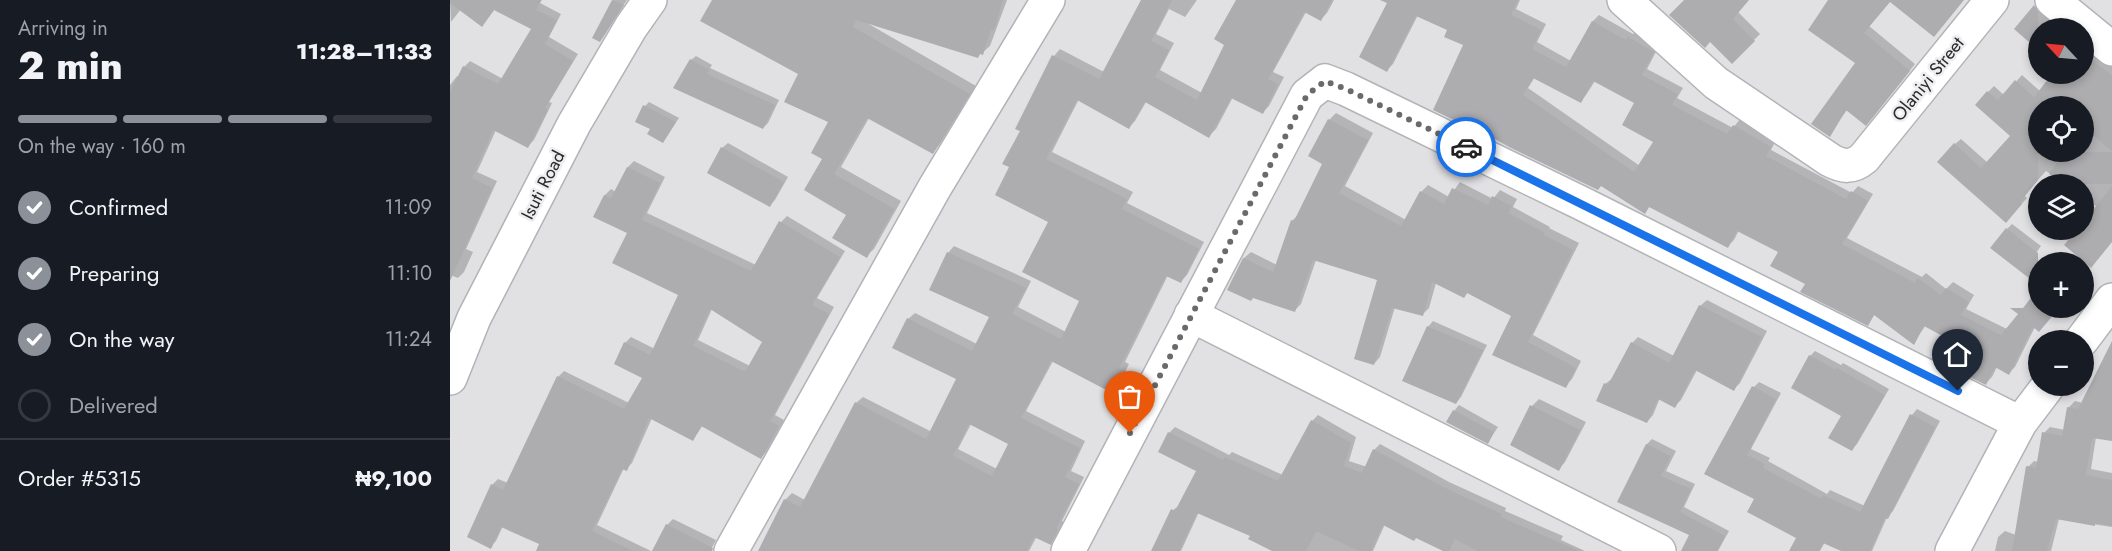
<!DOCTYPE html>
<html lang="en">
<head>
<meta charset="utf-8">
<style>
	:root { --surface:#171b24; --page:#20242c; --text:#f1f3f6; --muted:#9ea1a6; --line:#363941; --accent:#8c9099 }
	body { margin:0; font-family:Jost,sans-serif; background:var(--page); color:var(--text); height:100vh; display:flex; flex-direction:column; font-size:22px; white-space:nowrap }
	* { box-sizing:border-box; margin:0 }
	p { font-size:20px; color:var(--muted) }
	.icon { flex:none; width:33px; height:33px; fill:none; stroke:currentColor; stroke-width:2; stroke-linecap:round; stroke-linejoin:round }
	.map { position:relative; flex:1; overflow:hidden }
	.drawer { display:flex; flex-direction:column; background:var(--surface); width:450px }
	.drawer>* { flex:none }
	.needle { width:39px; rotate:296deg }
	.buttons { position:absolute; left:1578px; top:18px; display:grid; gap:12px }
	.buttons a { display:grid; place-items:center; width:66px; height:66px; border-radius:50%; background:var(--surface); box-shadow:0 3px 9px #0003; font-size:30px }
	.pin { position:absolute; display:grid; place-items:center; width:51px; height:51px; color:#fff; margin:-62px -26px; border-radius:50% 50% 50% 0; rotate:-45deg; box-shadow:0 0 6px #0007 }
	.pin .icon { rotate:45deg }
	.courier { position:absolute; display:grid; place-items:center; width:60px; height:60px; margin:-30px; border:4px solid #1a73e8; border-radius:50%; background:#fff; color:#222; box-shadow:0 2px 8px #0007 }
	.headline em { font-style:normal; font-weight:800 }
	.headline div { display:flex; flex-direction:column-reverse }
	.headline { display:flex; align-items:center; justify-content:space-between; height:102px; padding:0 18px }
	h1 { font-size:39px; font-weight:800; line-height:45px }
	.bar { display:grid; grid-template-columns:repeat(4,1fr); gap:9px 6px; align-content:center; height:72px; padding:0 18px }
	.bar i { height:8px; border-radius:4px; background:var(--line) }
	.bar .on { background:var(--accent) }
	.bar p { grid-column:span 4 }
	.line { display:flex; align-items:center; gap:15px; padding:0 18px; border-top:2px solid var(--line) }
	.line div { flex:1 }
	ol { padding:0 18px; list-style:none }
	li { display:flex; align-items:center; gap:18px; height:66px }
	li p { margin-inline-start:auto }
	li .icon { padding:6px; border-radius:50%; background:var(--accent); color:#fff; stroke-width:4 }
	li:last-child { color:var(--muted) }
	li i { width:33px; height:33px; border:3px solid var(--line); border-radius:50% }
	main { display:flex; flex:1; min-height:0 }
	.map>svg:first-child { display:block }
</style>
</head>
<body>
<main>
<section class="drawer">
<div class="headline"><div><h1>2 min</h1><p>Arriving in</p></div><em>11:28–11:33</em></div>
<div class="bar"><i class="on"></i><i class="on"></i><i class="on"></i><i></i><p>On the way · 160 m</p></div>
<ol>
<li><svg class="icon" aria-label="check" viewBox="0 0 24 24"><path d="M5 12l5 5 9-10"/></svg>Confirmed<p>11:09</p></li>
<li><svg class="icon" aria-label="check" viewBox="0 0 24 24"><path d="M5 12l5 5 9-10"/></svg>Preparing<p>11:10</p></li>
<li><svg class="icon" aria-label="check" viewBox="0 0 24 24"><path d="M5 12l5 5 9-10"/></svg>On the way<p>11:24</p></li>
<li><i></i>Delivered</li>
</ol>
<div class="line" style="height:78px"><div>Order #5315</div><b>₦9,100</b></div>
</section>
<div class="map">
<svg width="1662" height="551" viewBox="0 0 1662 551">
	<rect width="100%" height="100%" fill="#e1e1e4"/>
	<path fill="#0003" fill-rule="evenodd" d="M0,0h92l-2,3 21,11 -12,23 29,17 -29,48 3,1 -18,37 -6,6 -32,-16 -19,42 20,9 -31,68 7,3 -9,20 -6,6 -8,-3v-190l7,-9 2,1 5,-10 6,-6 33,18 30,-51 -38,-19 -13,16 -21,-16 -10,13z
		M163,0h14l-27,40 -6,-3z
		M263,0h297h-3l-17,46 -8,7 -115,-30 109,63 -36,58 -7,8 -64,-34 -28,49 60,34 -27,48 -8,7 -42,-97 6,-37 -30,-49z
		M693,0h54l-12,17 -16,-8 -13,25 18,9 -14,27 42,23 24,-49 12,-44h96l-7,13 -7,7 -14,-8 -33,60 11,5 -15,29 -6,6 -30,-15 -17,32 -7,7 -63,-34 -11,19 -6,6 -50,-28 -27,53 81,40 -6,11 77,39 -17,33 -6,6 -13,-6 -43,87 4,2 -10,20 -7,7 -59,-30 -27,50 59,30 -14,30 13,6 -22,44 2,1 -7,15 -7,6 -13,-7 -8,15h-270l26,-51 7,-7 13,7 51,-97 7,-6 69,35 26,-53 -50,-60 7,-6 62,31 14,-28 -43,-63 6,-7 77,35 -13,26 48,25 15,-32 -31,-79 -39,-54 11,-37 32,-74 6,-7 44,23zM521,424l39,19 -13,26 -39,-20z
		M940,0h130l-4,9 30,15 -9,18 34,19 22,-40 6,-6 34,19 3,-2 23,14 -12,23 36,19 -6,10 56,30 7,-9 36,21 -5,10 81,43 6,-7 15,8 -26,44 75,39 4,-4 20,16 7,-7 21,13 -8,14 41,20 31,-38v17h20l-13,16 -10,3 -20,40 -6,6 -12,-6 -5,10 -6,6 -36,-44 -24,-14 -13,18 -38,-29 -7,10 -61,-41 -27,-32 -41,-21 -5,10 -6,6 -78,-40 -5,6 -196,-183 -31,-14 -25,49 -6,6zM1085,77l45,25 6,-7 9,-14 41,22 20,38 -16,25 -112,-78z
		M1236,0h62l-10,12 22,22 -28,28z
		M1380,0h133h-73l-21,26 46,38 -43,54 -25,-8 -18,25 28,-73z
		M1587,5l28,23h-27v20l-22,-19z
		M1634,43l28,23v175l-46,4 13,-15h5v-6l13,-17 -13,-10v-13h-19l-19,-13 -22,24 3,3 -15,17 -57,-71 6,-5 27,24 24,-27 -24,-44 6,-6 10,9 18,-20 18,16 14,-17h30zM1605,101l6,5h23v46h-46v-27l-2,-2 2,-3v-14h12z
		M246,56l16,9 -2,3 69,32 -11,23 -5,5 -72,-68z
		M199,102l30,16 -16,24 -11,-14 -7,-22z
		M886,113l37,20 -28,53 61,34 15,-28 7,-7 21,12 11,-15 33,17 7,-9 17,9 -4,8 37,20 -1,1 30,15 -46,92 48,26 -9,18 -7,7 -71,-32 19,-39 -45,-23 -4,5 -28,-14 -7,25 -6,6 -28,-7 -15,50 -6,7 5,-85 -63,-19 -15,44 -6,6 -66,-21 15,-31 7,-6 26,13 15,-44 7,-7 25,-51 -14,-7 19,-36z
		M278,143l60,34 -13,23 -5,5 -48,-57z
		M184,161l31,16 -18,36 109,52 25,-43 6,-6 58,35 -28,47 17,9 -59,108 9,5 -17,31 -6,6 -58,-32 -10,15 -41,-22 -20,45 -6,6 -2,-1 -27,57 54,26h-114l4,-8 -38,-17 -7,15 -6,6 2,-62 6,-6 10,4 50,-106 6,-6 65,32 15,-26 -19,-34 6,-6 24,12 25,-55 -51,-62 -34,-15 10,-22 6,-6 5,3 12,-25zM262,309l52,32 -14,25 -52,-26z
		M1562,224l29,22 -14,19 -20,-36z
		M1257,300l60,31 -27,52 -6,6 -37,-19 -16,30 -6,6 -15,-8 -7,17 -6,7 -42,-38 8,-6 19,-35 6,-6 36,19 26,-50z
		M983,321l54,24 -26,52 -5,6 -28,-76z
		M1365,351l26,14 2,-2 46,26 -32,55 -5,5 -9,-34 -33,-59z
		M1662,362v78l-16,-3 -5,32 21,4v54l-53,-8 -8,32h-56l3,-14 7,-6 11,4 12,-68 6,-6 5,1 5,-29 6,-6 15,3 4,-23 6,-6 8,2z
		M1309,382l22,11 -30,56 19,9 -2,3 59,33 3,-4 35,16 47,-91 5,-6 23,12 -47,90 -6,6 -15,34h-28l-19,-9 -5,9h-29l7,-14 -42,-39 -50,-24 48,-87z
		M1089,399l47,23 -21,40 -6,7 -47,-25 20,-38z
		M1009,405l39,22 -10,15 -34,-31z
		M868,415l38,22 -7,24 18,6 7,-17 6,-6 69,38 57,26 -1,3 58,25 -2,4 24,11h-138l-62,-27 -12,27h-98l-23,-16 -53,-23 -18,39h-29l21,-41 7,-5 18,-35 -29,-37 6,-6 54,28 3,-3 51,23 29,-54z
		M1202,439l24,12 -10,20 29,13 -11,23 45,24 -11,20h-35l9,-17 -73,-32 28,-58z
		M223,519l43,21 -6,11h-57l14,-26z"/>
	<path fill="#adadb0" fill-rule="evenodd" d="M0,0h91l-5,10 21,10 -12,24 28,17 -28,47 3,2 -20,38 -35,-18 -21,48 20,10 -42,93v-189l13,-26 35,18 33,-55 -37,-19 -12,17 -32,-24z
		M162,0l12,5 -24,37 -8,-4z
		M262,0h291l-9,30 -3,-1 -8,26 -3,-1 -2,4 -122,-38 -3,7 117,67 -37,60 -66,-36 -33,56 60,35 -27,49 -35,-20 14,-23 -42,-25 18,-31 -11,-6 17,-31 -44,-20 14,-28 -98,-53z
		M691,0h31l-21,41 18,9 -14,27 42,23 27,-55 -10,-6 22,-39h96l-11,21 -17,-9 -36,67 10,5 -15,30 -32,-16 -22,40 -64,-36 -16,27 -52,-29 -31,59 81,40 -5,10 77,40 -18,34 -15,-7 -47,92 5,3 -12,22 -61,-32 -30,57 59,30 -15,29 14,7 -23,44 2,1 -7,16 -17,-8 -7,14h-269l26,-52 16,8 55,-105 71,37 30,-60 -64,-31 15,-30 65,33 17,-34 -60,-27 18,-38 79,36 -14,26 49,25 18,-38 -57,-29 26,-50 -53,-27 14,-28 -7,-3 18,-33 -5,-2 37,-74 47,24zM519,424l39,20 -16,32 -39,-20z
		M930,0h138l-7,15 30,15 -9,19 34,18 26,-46 34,19 2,-3 26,15 -12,23 36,19 -6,11 55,29 6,-9 38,22 -5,9 80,43 5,-8 17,10 -26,43 73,39 3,-5 23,17 5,-7 23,14 -8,13 40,20 17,-21 -8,-6h13l15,-19v19h21l-20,24 -6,-5 -24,48 -14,-8 -9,18 -49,-24 11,-22 -24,-13 -10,19 -40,-30 -6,11 -68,-34 5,-8 -35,-18 8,-14 -41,-21 -9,17 -79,-41 -4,7 -44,-28 -3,4 -89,-43 -14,-8v1l-62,-30 30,-65 -19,-8 3,-7 -31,-14 -29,56 -28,-15 28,-54zM1083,78l48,25 12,-22 41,22 -12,22 31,17 -19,30 -111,-77z
		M1234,0h65l-16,19 22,22 -23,23 -22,-22 -5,6 -36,-33z
		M1378,0h136l-30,37 -44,-35 -26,31 46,38 -44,55 -20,-16 -16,27 -19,-13 44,-61 -47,-33z
		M1584,5l4,7v38l-24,-21z
		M1634,53l28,23v75l-28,-23v-22h-46v15l-7,8 7,7v44l-18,22 2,2 -16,19 -69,-61 17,-19 27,25 29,-32 -35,-31 12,-14 11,9 17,-20 19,17 18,-23h32z
		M240,59l19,11 -2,4 68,31 -12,24 -90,-41z
		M193,105l33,17 -13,21 -16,-9 3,-5 -15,-7z
		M878,119l40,21 -29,53 62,33 19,-35 24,13 8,-16 36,17 4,-9 20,10 -4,7 37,20 -1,2 29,15 -45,92 48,26 -10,20 -74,-33 19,-39 -44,-23 -3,5 -32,-16 -9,34 -31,-8 -18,57 -20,-6 23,-79 -64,-20 -18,52 -42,-14 -2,3 -24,-11 16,-32 30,14 18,-52 3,1 28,-57 -14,-8z
		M271,147l63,35 -14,25 -63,-34z
		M1615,152h47v32h-49l-14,-10z
		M177,167l33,16 -18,37 109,51 28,-50 61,36 -28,48 17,9 -59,107 9,5 -18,33 -60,-33 -8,15 -44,-23 -22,53 -5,-2 -30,62 41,20h-97l3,-7 -38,-17 -10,22 -24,-12 24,-53 12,6 54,-114 67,33 18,-31 -28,-14 10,-22 26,13 28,-60 -66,-32 15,-30 -34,-16 11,-22 7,3zM260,309l52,33 -17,30 -52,-26z
		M1662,186v56l-21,26 -27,-23 13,-15h7v-9z
		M1556,228l32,25v32l-48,-37z
		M1249,305l63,32 -28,54 -39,-21 -20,38 -17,-9 -11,24 -51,-22 8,-18 4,2 23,-43 38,21z
		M977,326l56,24 -27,54 -54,-23z
		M1662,341v100l-20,-3 -6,37 26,5v46l-17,-3v3l-39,-7 -9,32h-35l14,-85 10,2 6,-36 20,4 5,-29 11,2z
		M1359,355l27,15 1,-2 48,27 -33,56 -24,-13 13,-22 -50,-28z
		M1302,386l24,13 -29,56 18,9 -2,4 59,31 1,-4 37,17 50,-98 25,13 -47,92 -3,-1 -15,33h-29l-18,-8 -4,8h-30l7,-13 -49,-26 7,-13 -50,-25z
		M1080,405l50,25 -21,41 -49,-26z
		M1003,410l41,22 -6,12 -42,-22z
		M861,420l40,23 -7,23 18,7 11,-24 70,38 59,27 -2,3 80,34h-102l-23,-12 -6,12h-6l-27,-13 -2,3 -31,-16 -12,26h-12l-41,-19h-2l-10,19h-34l-24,-12 2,-3 -53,-23 -18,38h-28l20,-42 4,2 21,-40 -38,-19 10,-20 55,28 2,-3 53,24z
		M1196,444l25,12 -10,20 30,13 -11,23 45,24 -8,15h-36l8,-16 -72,-33z
		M216,524l47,24 -1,3h-60z"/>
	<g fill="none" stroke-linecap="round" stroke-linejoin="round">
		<defs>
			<path id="minor" d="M1174,0l92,83 114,77c13,7 22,8 34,-2l128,-158
				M1602,0l60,49
				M741,315l468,236
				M1632,340l30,-40
				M0,378l24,-60 100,-194 57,-97 19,-27
				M281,551l204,-364 113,-187
				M618,551l239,-456 18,-14 21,8 235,114 439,220
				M1502,551l68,-128 28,-37"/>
		</defs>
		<use href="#minor" stroke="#b2b3b6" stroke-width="36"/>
		<use href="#minor" stroke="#fff" stroke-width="33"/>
	</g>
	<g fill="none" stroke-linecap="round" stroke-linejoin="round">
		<path stroke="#6a6a6c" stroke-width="6" stroke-dasharray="0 10.8" d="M680,433l177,-338 18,-14 21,8 120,58"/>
		<path stroke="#1a73e8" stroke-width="8" d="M1016,147l492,244"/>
	</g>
	<g text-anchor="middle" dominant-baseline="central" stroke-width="5" stroke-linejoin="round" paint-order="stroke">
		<g font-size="18" fill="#2a2a2c" stroke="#eeeef1">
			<text transform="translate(1478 79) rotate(-51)">Olaniyi Street</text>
			<text transform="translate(93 185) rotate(-63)">Isuti Road</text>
		</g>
	</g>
</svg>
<div class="buttons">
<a><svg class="needle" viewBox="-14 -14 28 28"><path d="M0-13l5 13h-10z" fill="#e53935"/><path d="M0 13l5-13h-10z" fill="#9ea1a6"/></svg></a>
<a><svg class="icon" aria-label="locate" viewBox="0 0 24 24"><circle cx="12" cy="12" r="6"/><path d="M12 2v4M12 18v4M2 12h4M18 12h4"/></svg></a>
<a><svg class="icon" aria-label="layers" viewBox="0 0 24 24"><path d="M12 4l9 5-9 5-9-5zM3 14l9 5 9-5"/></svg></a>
<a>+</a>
<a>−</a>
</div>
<div class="pin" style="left:680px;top:433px;background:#ea580c"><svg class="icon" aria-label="bag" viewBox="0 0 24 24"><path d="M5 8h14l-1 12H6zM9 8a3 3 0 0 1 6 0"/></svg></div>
<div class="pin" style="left:1508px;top:391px;background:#1f2937"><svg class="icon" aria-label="home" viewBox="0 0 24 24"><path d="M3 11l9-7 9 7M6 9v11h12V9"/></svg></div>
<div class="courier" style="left:1016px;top:147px"><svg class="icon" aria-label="car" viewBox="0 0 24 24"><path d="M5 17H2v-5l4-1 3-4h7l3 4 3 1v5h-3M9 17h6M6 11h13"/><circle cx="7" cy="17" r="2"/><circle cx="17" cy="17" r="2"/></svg></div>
</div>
</main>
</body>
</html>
